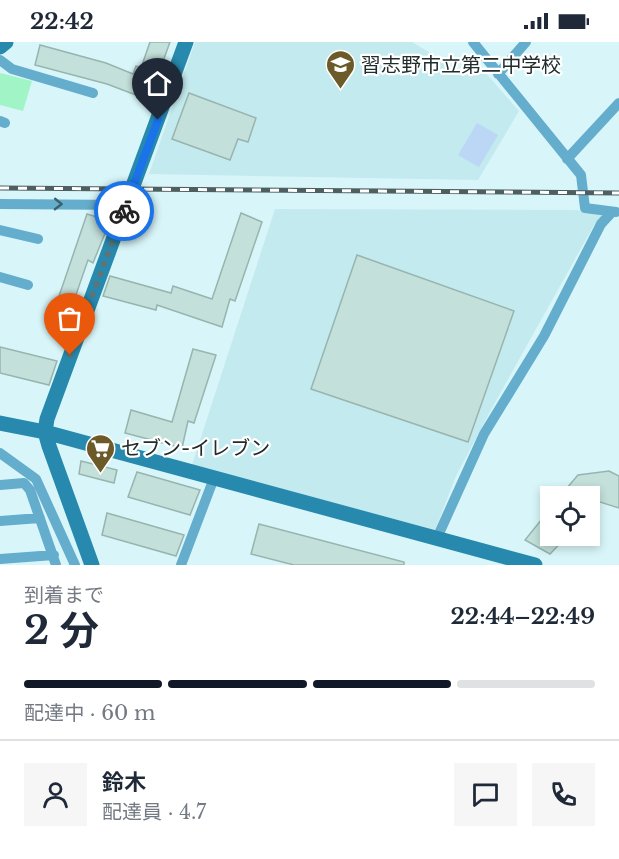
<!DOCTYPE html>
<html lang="ja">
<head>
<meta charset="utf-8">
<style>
	:root { --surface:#fff; --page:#f6f6f7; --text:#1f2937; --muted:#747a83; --line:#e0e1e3; --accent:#111827 }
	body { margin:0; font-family:"Libre Baskerville","Noto Sans JP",serif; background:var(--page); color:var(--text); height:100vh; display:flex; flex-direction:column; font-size:22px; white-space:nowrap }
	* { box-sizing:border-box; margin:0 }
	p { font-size:20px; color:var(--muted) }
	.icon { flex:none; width:33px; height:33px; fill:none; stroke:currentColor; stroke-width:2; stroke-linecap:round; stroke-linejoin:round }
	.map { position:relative; height:523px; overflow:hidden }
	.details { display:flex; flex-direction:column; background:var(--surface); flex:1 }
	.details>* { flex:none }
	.fabs { position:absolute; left:540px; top:444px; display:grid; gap:12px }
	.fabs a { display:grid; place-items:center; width:60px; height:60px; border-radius:0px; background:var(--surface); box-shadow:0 3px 9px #0003; font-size:30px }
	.pin { position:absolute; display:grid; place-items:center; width:51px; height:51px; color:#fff; margin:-62px -26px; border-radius:50% 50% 50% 0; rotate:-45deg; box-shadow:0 0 6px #0007 }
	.pin .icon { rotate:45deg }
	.courier { position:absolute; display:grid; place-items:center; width:60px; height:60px; margin:-30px; border:4px solid #1a73e8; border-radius:50%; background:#fff; color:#222; box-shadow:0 2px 8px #0007 }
	.summary em { font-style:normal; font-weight:700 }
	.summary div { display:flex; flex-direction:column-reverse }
	.summary { display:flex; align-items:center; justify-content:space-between; height:102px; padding:0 24px }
	h1 { font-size:39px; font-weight:700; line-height:45px }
	.bar { display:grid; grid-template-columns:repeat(4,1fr); gap:9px 6px; align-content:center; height:72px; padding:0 24px }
	.bar i { height:8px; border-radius:4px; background:var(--line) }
	.bar .selected { background:var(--accent) }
	.bar p { grid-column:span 4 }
	.line { display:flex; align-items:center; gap:15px; padding:0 24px; border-top:2px solid var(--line) }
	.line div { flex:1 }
	.round { display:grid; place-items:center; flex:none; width:63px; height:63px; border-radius:0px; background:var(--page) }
	.status { display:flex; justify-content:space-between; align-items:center; height:42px; padding:0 30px; background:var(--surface); direction:ltr }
	.status svg { height:16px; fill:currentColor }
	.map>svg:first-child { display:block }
</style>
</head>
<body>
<div class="status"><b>22:42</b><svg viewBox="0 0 49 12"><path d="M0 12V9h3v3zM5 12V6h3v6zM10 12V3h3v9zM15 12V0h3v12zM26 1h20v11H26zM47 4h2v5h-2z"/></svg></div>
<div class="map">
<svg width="619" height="523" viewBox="0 0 619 523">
	<rect width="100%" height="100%" fill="#d8f6f9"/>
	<path fill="#c3eaee" d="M195,0h217l49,29 9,-16 49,56 -41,69 -329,-6z
		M275,167l302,1 26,6 -9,9 -102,183 -36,68 -21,54 -243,-65z"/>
	<path fill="#a1f4c6" d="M0,31l32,8 -9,30 -23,-6z"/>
	<path fill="#bbd7f5" d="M477,81l21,12 -19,32 -21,-12z"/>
	<path fill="#c3e0da" stroke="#98b4ae" stroke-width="1.5" d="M150,0h20l-21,58 -42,-16 -72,-19 5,-20 66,18 27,11 3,-8 5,2z
		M189,51l67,25 -8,24 -10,-3 -8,21 -58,-21z
		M241,171l21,9 -27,79 -5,-2 -8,28 -65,-22 -1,5 -53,-14 7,-20 61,17 2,-7 39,13z
		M87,172l23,7 -17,42 -5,-3 -17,49 -15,-4z
		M357,213l157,56 -46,131 -157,-53z
		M0,305l57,14 -8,24 -49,-12z
		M193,307l23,6 -22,68 -6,-2 -6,27 -57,-15 6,-23 41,12z
		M81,419l36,9 -3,13 -35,-9z
		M609,429l10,5v32l-22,-7 -7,9v-14h-30l18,-21z
		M137,430l63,18 -10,25 -62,-18z
		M550,467v27h17l-17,18 -25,-14z
		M107,471l77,22 -8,21 -74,-21z
		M259,482l145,38v3h-110l-43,-11z"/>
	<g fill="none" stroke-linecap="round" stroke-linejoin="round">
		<path stroke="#65adcc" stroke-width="10" d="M473,0l108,133 4,33 31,4
			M0,18l12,9 81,24
			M498,32l28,-32
			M0,79l5,2
			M567,117l52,-56
			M0,162l126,1
			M0,188l38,9
			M0,235l28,8
			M0,411l36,26 39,86
			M0,443l24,-2 6,7 26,75
			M0,479l40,-3
			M437,496l47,-104 60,-98 57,-112 11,-12
			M0,517l54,-4
			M181,523l33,-87"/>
		<path stroke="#2689ad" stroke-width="15" d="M0,5l6,-5
			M0,381l45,9 490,133
			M92,523l-43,-119 -4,-14 2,-13 139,-377"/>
		<defs>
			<path id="rail" d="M0,146l619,5"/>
		</defs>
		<use href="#rail" stroke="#4f5f61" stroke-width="5"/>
		<use href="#rail" stroke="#fff" stroke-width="3" stroke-dasharray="9" stroke-linecap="butt"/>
	</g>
	<defs><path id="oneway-chevron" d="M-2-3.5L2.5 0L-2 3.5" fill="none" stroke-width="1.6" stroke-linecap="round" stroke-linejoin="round" transform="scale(1.5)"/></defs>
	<use stroke="#3c606d" href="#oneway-chevron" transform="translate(58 162) rotate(1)"/>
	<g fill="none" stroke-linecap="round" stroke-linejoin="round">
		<path stroke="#617374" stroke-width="6" stroke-dasharray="0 10.8" d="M70,313l54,-144"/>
		<path stroke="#1a73e8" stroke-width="8" d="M124,169l34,-91"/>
	</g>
	<defs>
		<symbol id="school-pin" viewBox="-11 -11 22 30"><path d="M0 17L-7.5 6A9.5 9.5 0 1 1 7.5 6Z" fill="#6c5b29" stroke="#fff"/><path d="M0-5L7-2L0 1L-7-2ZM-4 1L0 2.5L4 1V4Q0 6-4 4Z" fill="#fff"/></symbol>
		<symbol id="supermarket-pin" viewBox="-11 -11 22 30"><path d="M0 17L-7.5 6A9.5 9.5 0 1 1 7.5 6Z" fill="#6c5b29" stroke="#fff"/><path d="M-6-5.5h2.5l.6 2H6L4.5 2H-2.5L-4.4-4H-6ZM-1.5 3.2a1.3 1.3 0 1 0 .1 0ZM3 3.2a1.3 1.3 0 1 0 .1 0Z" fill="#fff"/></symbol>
	</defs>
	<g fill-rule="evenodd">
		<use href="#school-pin" x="324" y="6" width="33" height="45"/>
		<use href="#supermarket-pin" x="84" y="390" width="33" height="45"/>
	</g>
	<g text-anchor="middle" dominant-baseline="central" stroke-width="4.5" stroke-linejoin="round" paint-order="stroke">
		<g font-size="20" fill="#212c2d" stroke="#fff" text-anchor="start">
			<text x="361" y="23">習志野市立第二中学校</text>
			<text x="121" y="406">セブン-イレブン</text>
		</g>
	</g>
</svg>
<div class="fabs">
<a><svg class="icon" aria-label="locate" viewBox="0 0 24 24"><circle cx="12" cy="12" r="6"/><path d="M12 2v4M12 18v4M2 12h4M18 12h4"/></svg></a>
</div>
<div class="pin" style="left:70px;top:313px;background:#ea580c"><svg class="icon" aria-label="bag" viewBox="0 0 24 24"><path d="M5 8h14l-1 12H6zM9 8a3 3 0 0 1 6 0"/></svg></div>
<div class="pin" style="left:158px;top:78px;background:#1f2937"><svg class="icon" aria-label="home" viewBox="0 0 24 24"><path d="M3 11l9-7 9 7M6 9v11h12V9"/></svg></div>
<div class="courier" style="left:124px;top:169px"><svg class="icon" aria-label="bike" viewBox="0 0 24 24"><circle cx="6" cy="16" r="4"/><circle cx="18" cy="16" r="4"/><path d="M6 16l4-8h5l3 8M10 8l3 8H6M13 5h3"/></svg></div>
</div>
<section class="details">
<div class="summary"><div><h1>2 分</h1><p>到着まで</p></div><em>22:44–22:49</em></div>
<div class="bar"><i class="selected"></i><i class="selected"></i><i class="selected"></i><i></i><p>配達中 · 60 m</p></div>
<div class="line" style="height:108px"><a class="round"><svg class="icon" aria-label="person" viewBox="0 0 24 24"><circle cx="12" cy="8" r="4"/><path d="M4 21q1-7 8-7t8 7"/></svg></a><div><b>鈴木</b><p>配達員 · 4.7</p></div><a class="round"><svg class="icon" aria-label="chat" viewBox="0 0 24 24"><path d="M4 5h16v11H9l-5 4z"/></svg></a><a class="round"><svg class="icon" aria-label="phone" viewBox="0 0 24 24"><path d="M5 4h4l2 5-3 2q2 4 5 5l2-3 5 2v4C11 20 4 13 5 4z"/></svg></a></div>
</section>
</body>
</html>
